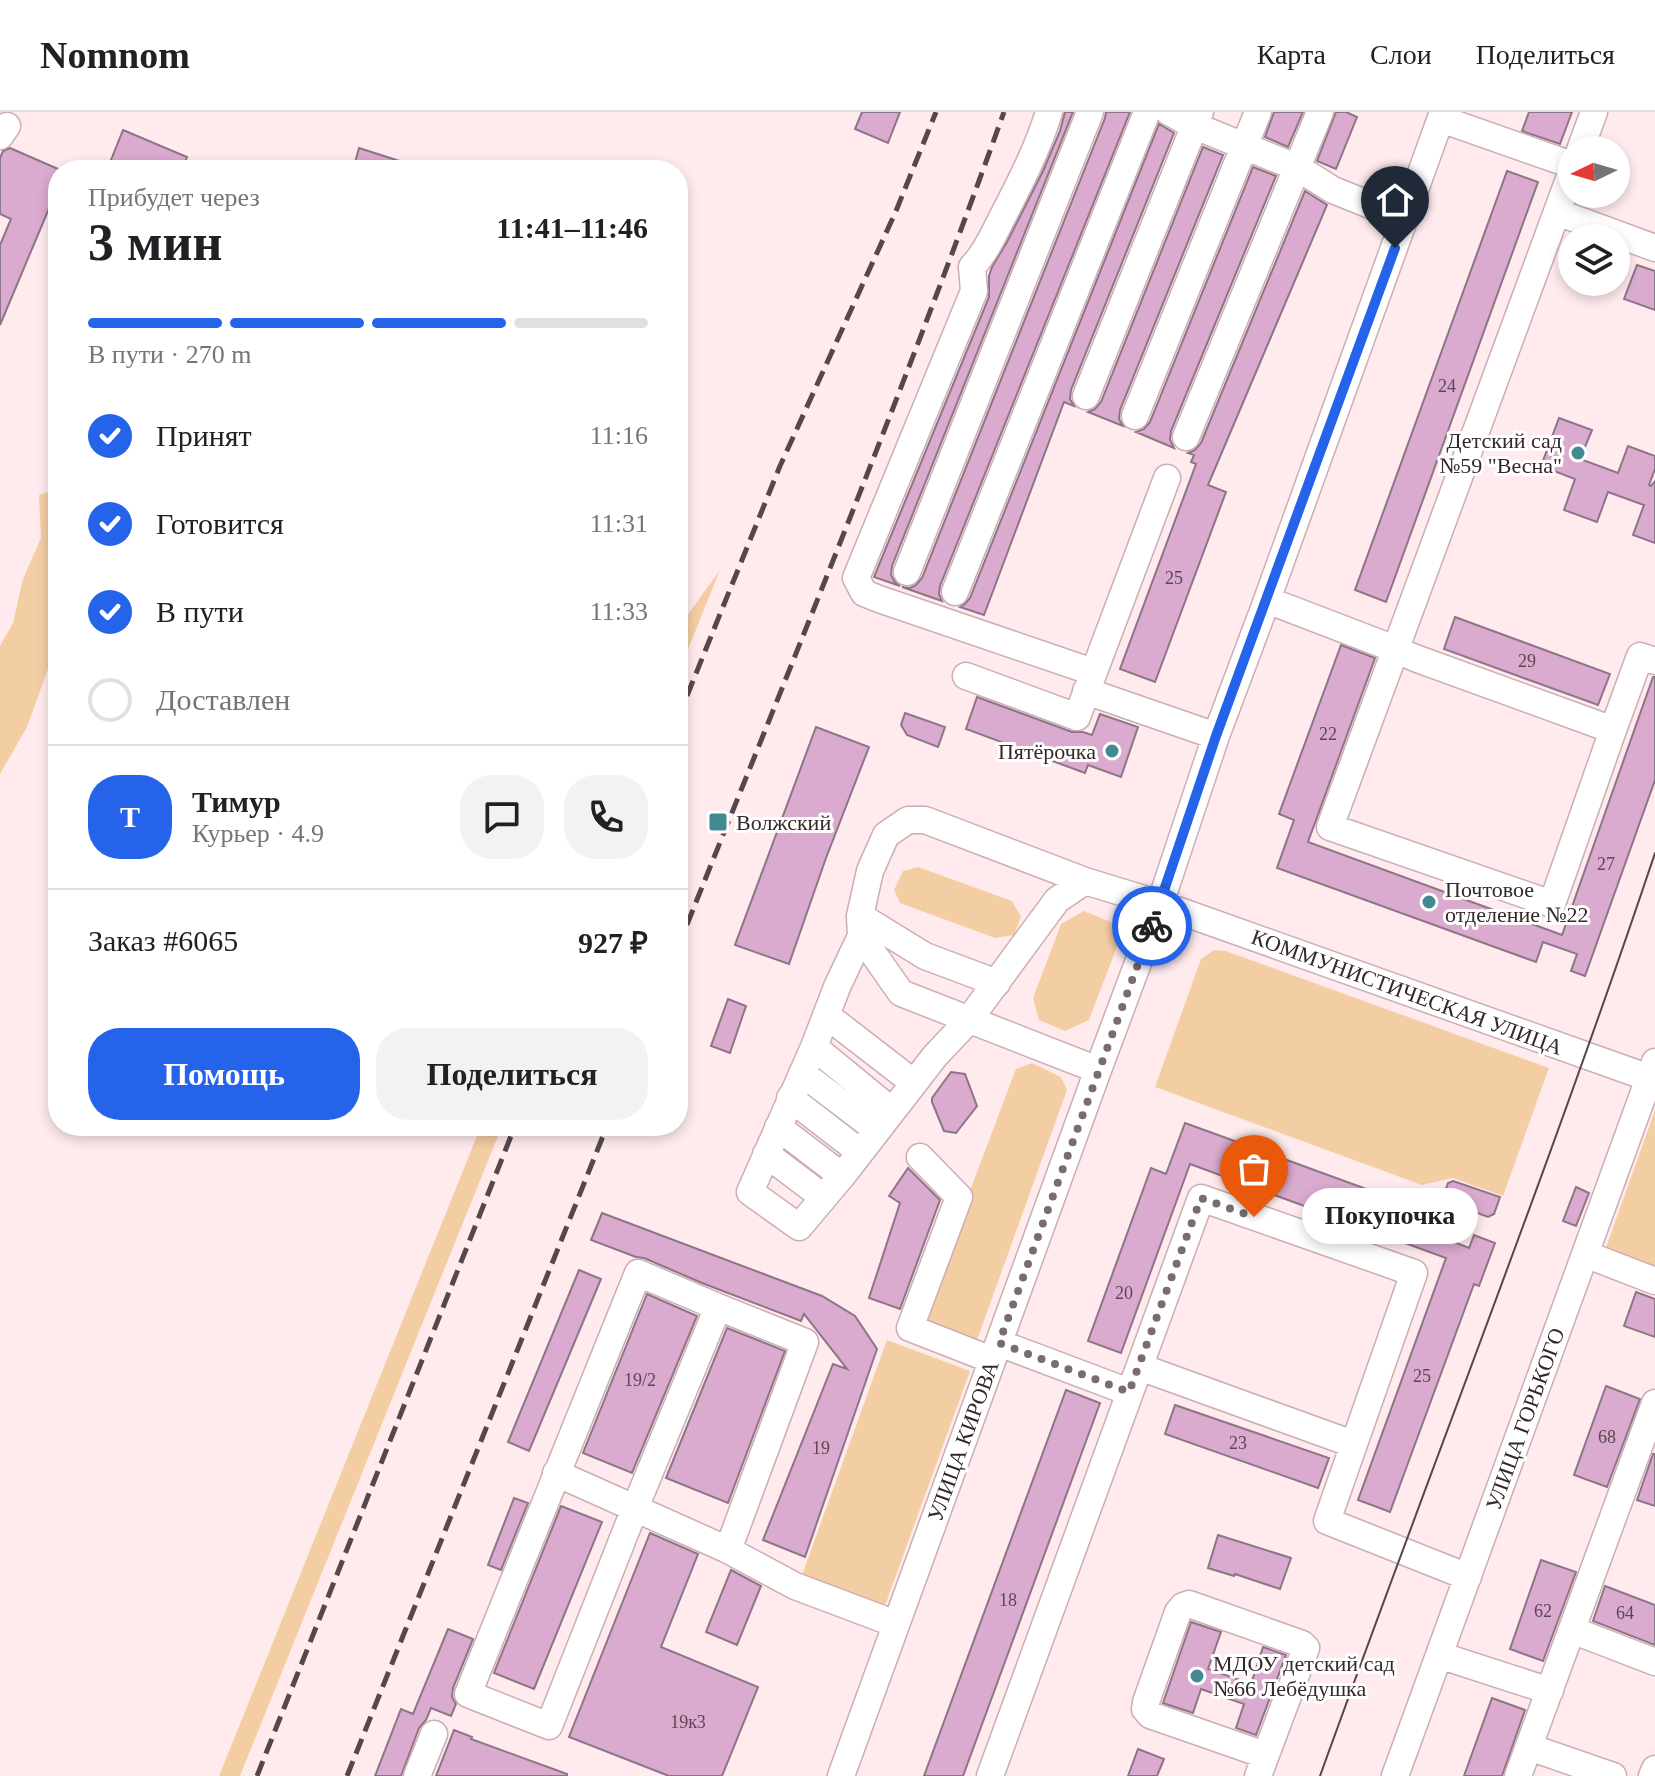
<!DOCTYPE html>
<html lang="ru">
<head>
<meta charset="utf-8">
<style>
	:root { --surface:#fff; --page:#f2f2f2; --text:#202124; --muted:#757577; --line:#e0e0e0; --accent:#2563eb }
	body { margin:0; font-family:Georgia,serif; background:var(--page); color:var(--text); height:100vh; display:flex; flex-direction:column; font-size:30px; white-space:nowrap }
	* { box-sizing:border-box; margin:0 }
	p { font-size:26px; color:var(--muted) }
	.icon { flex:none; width:44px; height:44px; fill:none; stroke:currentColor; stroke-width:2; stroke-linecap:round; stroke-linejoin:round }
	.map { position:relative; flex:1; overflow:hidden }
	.panel { position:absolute; left:48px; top:48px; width:640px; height:976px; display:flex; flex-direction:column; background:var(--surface); border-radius:32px; box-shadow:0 4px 12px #0003 }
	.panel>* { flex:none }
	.needle { width:52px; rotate:265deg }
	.controls { position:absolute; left:1558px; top:24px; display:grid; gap:16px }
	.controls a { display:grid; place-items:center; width:72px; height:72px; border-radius:50%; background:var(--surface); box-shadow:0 4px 12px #0003; font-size:40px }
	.pin { position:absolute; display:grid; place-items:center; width:68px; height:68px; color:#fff; margin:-82px -34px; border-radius:50% 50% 50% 0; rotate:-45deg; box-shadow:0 0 8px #0007 }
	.pin .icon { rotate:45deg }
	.courier { position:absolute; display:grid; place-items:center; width:80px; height:80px; margin:-40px; border:6px solid #2563eb; border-radius:50%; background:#fff; color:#222; box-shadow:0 2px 10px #0007 }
	.bubble { position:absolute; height:56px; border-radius:28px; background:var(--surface); box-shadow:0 4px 12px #0003; font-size:26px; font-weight:800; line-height:56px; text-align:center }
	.headline em { font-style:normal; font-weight:800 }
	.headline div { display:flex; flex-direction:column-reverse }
	.headline { display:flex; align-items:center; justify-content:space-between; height:136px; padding:0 40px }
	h1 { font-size:52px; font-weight:800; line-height:60px }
	.bar { display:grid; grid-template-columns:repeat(4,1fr); gap:12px 8px; align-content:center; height:96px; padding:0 40px }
	.bar i { height:10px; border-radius:6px; background:var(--line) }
	.bar .current { background:var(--accent) }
	.bar p { grid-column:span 4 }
	.line { display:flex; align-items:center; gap:20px; padding:0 40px; border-top:2px solid var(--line) }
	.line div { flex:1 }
	.round { display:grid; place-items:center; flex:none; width:84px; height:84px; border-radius:32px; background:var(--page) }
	ol { padding:0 40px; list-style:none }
	li { display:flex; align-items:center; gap:24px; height:88px }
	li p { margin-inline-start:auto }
	li .icon { padding:8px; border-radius:50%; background:var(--accent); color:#fff; stroke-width:4 }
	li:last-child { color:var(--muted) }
	li i { width:44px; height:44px; border:4px solid var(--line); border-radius:50% }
	.primary-button { display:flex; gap:16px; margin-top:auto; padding:16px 40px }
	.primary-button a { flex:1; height:92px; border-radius:32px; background:var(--accent); color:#fff; font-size:32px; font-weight:800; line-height:92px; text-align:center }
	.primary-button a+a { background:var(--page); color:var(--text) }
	header { display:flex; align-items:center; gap:48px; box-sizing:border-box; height:112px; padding:0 40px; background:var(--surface); border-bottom:2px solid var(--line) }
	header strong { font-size:38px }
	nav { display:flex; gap:44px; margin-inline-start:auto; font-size:28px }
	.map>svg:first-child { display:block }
</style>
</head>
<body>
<header>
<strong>Nomnom</strong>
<nav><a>Карта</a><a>Слои</a><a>Поделиться</a></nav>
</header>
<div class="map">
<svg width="1655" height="1664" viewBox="0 0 1655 1664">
	<rect width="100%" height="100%" fill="#ffebee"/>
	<path fill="#f4cea3" d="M58,377v152l-31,86 -27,47v-128l13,-23 10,-44 18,-41 -2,-43z
		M720,458l-42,104v-40l5,-13z
		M918,755l94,34 9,16 -7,18 -19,3 -95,-35 -6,-13 9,-19z
		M1084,799l27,11 7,22 -29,76 -24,11 -26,-11 -6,-22 28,-74z
		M1214,838l12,1 323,117 -46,128 -50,-18 -31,7 -267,-98 46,-128z
		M1032,951l29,14 6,13 -90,250 -56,-20 95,-251z
		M1655,998v162l-51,-19z
		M481,1014h21l-262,650h-21z
		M887,1228l83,31 -84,232 -8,5 -77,-30z"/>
	<path fill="#daaacf" stroke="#8c7586" stroke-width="2" d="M862,0h38l-12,31 -33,-14z
		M1065,0h8l-181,454 -1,9 4,7 5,4 -26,-9 115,-280v-21l3,-9 15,-25 36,-71 17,-40z
		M1106,0h24l-190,474 -1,8 3,7 -40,-14 8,1 6,-3 6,-7 183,-460z
		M1274,0h29l-15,35 -23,-10z
		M1336,0h10l11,5 -21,52 -19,-8z
		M1529,0h43l-12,32 -38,-13z
		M1159,12l15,9 -103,257 -1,9 4,7 -10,-4 -80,213 -24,-8 5,-3 5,-6z
		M123,18l64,27 -5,13h-75z
		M1203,35l20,8 -103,255 -1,9 4,7 -35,-14 7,-3 6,-7z
		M10,36l48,21v18l-58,138v-80l11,-26 -11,-5v-56l3,-7z
		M359,36l59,19 -1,3h-64z
		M1253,55l23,9 -105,255 -1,9 4,8 -38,-16 8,-3 6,-7z
		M1507,59l31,11 -152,420 -31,-12z
		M1305,79l22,14 -119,280 18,7 -71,190 -35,-13 76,-205 -5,-2 3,-7 -6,-2 7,-3 6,-7z
		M1637,153l18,6v39l-31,-11z
		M1559,306l33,12 -12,29 38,14 10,-27 27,10v13l-6,16 2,1 4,-5v62l-22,-8 11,-30 -36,-13 -11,30 -33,-12 11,-31 -34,-13z
		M1455,505l155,57 -12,31 -154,-56z
		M1341,533l34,13 -67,184 254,93 91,-258h2v103l-70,196 -14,-5 6,-17 -34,-12 -7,20 -259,-94 17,-48 -15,-6z
		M977,585l95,35h11l9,3 8,-21 38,13 -17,50 -33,-12 -3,8 -119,-44z
		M905,601l40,14 -7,20 -31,-12 -6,-10z
		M816,615l53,20 -43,111 -37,106 -54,-19z
		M728,887l18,7 -16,47 -19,-7z
		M951,960l14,2 12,32 -21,27 -12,-2 -12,-29v-4z
		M1185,1011l261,95 -7,18 30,12 5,-13 21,8 -16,43 -5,-2 -84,228 -32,-12 88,-242 -256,-94 -69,189 -33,-12 63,-173 15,6z
		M908,1056l32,32 -40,109 -31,-11 31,-95 -11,-7z
		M1453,1069l47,16 -6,17 -6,3 -46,-17 6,-17z
		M1576,1075l13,6 -13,33 -13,-5z
		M602,1101l220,83 33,20 22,33 -72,208 -42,-17 70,-176 14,5 -43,-55 -3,7 -99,-38 -58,-25 -8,-1 -45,-17z
		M579,1158l22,9 -72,172 -21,-9z
		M1636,1180l19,7v38l-31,-11z
		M647,1182l50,22 -65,157 -49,-20z
		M727,1216l58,23 -57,152 -62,-25z
		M1606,1274l34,13 -33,88 -33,-12z
		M1066,1278l34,13 -22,60 -115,313h-39z
		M1175,1293l154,53 -11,30 -153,-54z
		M1653,1342h2v52l-18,-6z
		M514,1386l14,5 -27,67 -13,-5z
		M561,1394l41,16 -68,167 -40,-16z
		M650,1421l48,21 -37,93 97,40 -36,89h-53l-100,-39z
		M1218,1423l73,23 -11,31 -45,-15 -1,2 -26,-8z
		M1541,1448l35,12 -33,89 -33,-12z
		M731,1458l30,16 -24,59 -31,-13z
		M1605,1474l50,19v40l-62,-24z
		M1191,1510l30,10 -13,37 43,15 12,-37 23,8 -30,80 -20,-7 8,-24 -43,-15 -8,24 -30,-10z
		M448,1517l25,10 -20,49 -1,9 4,7 -5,12 -20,-8 -5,12 -7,8 -18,48h-26l26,-67 12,5z
		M1492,1586l33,12 -23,66h-38z
		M454,1618l18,7 -1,2 96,35v2h-131z
		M1138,1637l26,10 -7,17h-29z"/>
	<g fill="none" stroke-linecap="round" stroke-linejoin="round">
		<defs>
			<path id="minor" d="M1049,0c-11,36 -28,69 -45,102 -10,19 -18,38 -32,53l2,24 -118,287 8,15 15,6 214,73
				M1169,0l26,14 103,42 35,22 72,29
				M1441,7l131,46
				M0,24l7,-10
				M1580,38l14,-38
				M1557,100l98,36
				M1086,284l114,-284
				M1135,304l123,-304
				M1186,325l134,-325
				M907,460l183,-460
				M955,480l192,-480
				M1267,488l128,49 20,9 198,72 -61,174 -222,-77 242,-656
				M966,564l111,41 90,-239
				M1086,579l130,45
				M1613,618l27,-74 15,5
				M860,804l65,40 72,27
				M861,824l-24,51 -23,60 -64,145 49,35 43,-51 93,-120 33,-35 89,-121 28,-19
				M826,903l88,68
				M814,935l78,64
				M1098,958l-197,-77 -40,-57 -1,-20 10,-45 16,-36 22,-15h17l160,61 75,23 495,176
				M802,961l75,57
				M790,986l70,54
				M778,1015l64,49
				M766,1042l57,43
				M920,1045l39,40 -49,131 82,32
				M1585,1142l70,27
				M718,1195l-80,-34 -170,421 81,32 86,-218 83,-201 87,35 -77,208
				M999,1231l130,49
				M1140,1255l213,77
				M556,1361l172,77 67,36 101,38
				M1572,1518l83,32
				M1439,1543l111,36
				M1529,1635l84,29
				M417,1664l17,-42
				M841,1664l257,-706 62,-166 56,-168 51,-136 176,-488
				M990,1664l211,-578 213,75 -87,248 141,56
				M1258,1664l48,-128 -4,-4 -113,-40 -6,2 -5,6 -32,90 -1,7 5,6 115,40
				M1395,1664l260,-714
				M1518,1664l137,-373
				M1652,1664l3,-7"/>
		</defs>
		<use href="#minor" stroke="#ccadb2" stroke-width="29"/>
		<use href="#minor" stroke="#fff" stroke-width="26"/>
		<path stroke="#55484a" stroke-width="2" d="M1320,1664c111,-308 231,-613 335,-923"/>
		<path stroke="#55484a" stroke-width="5" stroke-dasharray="16 8" stroke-linecap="butt" d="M678,606l102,-252 116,-255 40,-99
			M678,835c111,-277 225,-554 326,-835
			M257,1664l258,-650
			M347,1664l260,-650"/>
	</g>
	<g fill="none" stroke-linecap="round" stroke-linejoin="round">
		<path stroke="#7a6c6e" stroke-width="8" stroke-dasharray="0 14.4" d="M1152,814l-153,417 130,49 72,-194 53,19"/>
		<path stroke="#2563eb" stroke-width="10" d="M1152,814l64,-190 179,-488"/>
	</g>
	<g fill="#428992" stroke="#fff" stroke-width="3">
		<circle cx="1578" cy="341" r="8"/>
		<circle cx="1112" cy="639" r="8"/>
		<rect x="708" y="700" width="20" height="20" rx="4"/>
		<circle cx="1429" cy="790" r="8"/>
		<circle cx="1197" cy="1564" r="8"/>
	</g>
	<g text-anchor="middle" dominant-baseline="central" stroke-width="6" stroke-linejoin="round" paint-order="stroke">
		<g font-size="18" fill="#5d4852">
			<text x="1447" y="274">24</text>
			<text x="1174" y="466">25</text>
			<text x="1527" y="549">29</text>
			<text x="1328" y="622">22</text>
			<text x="1606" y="752">27</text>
			<text x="1124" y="1181">20</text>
			<text x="1422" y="1264">25</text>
			<text x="640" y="1268">19/2</text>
			<text x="1607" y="1325">68</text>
			<text x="1238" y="1331">23</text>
			<text x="821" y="1336">19</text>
			<text x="1008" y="1488">18</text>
			<text x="1543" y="1499">62</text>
			<text x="1625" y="1501">64</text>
			<text x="688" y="1610">19к3</text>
		</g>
		<g font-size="22" fill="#332729" stroke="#fff" text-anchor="start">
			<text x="1562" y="328" text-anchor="end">Детский сад<tspan x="1562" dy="25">№59 "Весна"</tspan></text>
			<text x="1096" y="639" text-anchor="end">Пятёрочка</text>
			<text x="736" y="710">Волжский</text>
			<text x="1445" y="777">Почтовое<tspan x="1445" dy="25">отделение №22</tspan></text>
			<text x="1213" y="1551">МДОУ детский сад<tspan x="1213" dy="25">№66 Лебёдушка</tspan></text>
		</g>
		<g font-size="22" fill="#332729" stroke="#fff">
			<text transform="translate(1407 880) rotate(20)">КОММУНИСТИЧЕСКАЯ УЛИЦА</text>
			<text transform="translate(1525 1307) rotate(-70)">УЛИЦА ГОРЬКОГО</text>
			<text transform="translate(963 1329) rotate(-70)">УЛИЦА КИРОВА</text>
		</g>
	</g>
</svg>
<div class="controls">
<a><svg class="needle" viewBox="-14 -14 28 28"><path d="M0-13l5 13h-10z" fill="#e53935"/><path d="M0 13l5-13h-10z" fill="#757577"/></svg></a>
<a><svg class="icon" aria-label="layers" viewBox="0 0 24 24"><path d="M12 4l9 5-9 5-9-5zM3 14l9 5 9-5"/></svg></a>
</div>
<div class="pin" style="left:1254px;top:1105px;background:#ea580c"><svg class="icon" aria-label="bag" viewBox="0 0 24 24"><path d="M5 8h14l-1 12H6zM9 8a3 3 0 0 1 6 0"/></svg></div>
<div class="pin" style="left:1395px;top:136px;background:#1f2937"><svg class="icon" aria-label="home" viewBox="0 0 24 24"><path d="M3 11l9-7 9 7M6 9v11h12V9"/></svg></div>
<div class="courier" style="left:1152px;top:814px"><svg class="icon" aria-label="bike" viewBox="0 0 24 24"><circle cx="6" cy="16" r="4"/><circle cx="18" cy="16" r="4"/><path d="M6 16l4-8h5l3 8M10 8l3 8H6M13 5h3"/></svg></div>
<div class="bubble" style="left:1302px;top:1076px;width:176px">Покупочка</div>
<section class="panel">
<div class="headline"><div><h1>3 мин</h1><p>Прибудет через</p></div><em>11:41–11:46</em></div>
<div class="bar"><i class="current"></i><i class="current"></i><i class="current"></i><i></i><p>В пути · 270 m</p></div>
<ol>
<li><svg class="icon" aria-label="check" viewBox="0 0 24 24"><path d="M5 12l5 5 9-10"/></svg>Принят<p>11:16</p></li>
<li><svg class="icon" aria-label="check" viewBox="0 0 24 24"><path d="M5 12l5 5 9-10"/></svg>Готовится<p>11:31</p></li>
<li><svg class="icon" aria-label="check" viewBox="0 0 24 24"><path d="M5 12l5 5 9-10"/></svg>В пути<p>11:33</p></li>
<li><i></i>Доставлен</li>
</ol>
<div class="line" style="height:144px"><b class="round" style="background:var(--accent);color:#fff">Т</b><div><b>Тимур</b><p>Курьер · 4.9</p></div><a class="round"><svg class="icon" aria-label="chat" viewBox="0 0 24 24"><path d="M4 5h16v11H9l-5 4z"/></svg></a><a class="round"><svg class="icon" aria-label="phone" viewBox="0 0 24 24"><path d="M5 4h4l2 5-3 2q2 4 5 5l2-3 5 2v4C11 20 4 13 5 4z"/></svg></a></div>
<div class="line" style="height:104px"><div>Заказ #6065</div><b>927 ₽</b></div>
<div class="primary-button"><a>Помощь</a><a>Поделиться</a></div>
</section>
</div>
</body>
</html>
